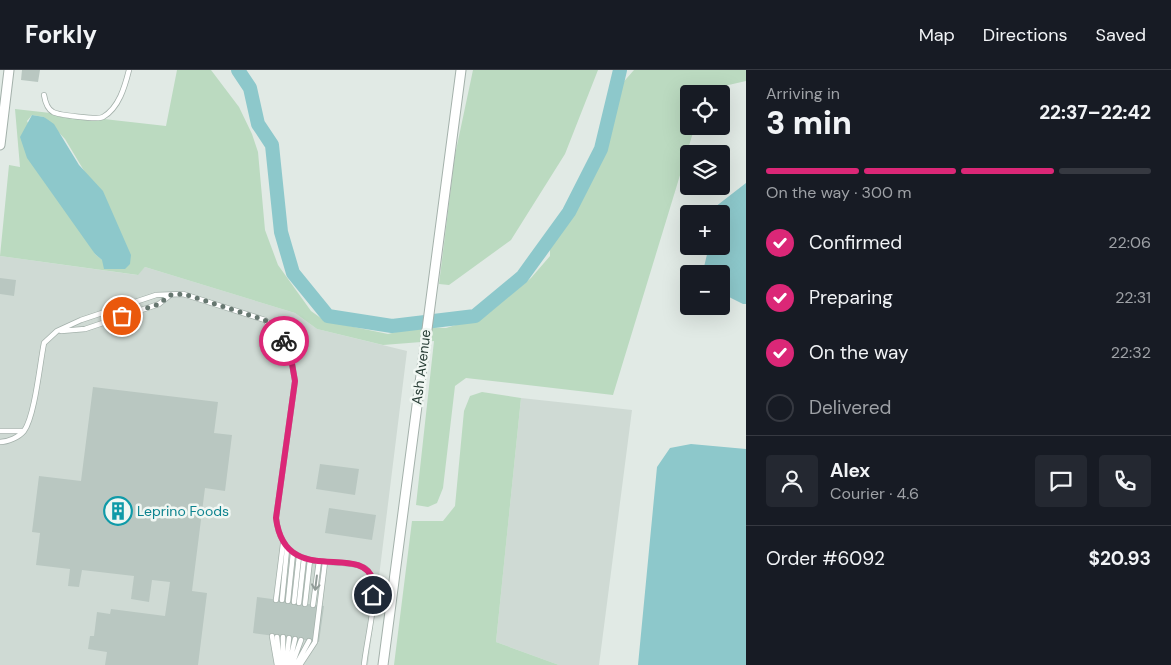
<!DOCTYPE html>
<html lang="en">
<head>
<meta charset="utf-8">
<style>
	:root { --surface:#171b24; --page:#242831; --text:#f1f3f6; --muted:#9ea1a6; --line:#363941; --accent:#db2777 }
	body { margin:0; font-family:"DM Sans",sans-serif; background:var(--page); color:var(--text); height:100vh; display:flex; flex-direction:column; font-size:19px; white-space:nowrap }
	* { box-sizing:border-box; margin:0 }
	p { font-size:16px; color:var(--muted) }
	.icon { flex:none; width:28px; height:28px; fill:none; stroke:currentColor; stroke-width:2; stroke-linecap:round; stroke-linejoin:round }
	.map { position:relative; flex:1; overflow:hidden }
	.panel { display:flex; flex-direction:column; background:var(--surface); width:425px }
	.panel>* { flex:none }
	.tools { position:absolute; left:680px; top:15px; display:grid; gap:10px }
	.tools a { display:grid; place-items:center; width:50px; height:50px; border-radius:5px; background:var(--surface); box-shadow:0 5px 20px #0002; font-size:25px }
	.pin { position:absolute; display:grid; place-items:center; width:42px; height:42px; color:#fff; margin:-21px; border:2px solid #fff; border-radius:50%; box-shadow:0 1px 5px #0007 }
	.courier { position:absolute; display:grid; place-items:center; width:50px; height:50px; margin:-25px; border:4px solid #db2777; border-radius:50%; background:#fff; color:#222; box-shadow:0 1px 6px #0007 }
	.headline em { font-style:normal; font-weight:800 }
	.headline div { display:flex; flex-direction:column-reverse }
	.headline { display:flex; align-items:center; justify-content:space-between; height:85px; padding:0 20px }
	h1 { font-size:32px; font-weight:800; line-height:38px }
	.bar { display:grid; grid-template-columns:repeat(4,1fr); gap:8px 5px; align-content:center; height:60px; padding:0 20px }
	.bar i { height:6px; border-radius:4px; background:var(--line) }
	.bar .current { background:var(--accent) }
	.bar p { grid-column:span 4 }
	.line { display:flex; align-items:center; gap:12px; padding:0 20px; border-top:1px solid var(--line) }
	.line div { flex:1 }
	.round { display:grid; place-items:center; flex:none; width:52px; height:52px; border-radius:5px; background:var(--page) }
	ol { padding:0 20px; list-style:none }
	li { display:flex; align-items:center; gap:15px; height:55px }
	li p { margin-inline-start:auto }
	li .icon { padding:5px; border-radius:50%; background:var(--accent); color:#fff; stroke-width:4 }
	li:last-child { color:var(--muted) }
	li i { width:28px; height:28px; border:2px solid var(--line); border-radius:50% }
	header { display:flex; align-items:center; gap:30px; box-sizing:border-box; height:70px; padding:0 25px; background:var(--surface); border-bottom:1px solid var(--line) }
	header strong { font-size:24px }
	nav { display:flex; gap:28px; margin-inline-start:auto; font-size:18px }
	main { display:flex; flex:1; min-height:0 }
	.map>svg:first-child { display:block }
</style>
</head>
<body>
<header>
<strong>Forkly</strong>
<nav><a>Map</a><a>Directions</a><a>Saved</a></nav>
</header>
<main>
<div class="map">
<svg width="746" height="595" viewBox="0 0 746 595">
	<rect width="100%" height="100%" fill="#e1eae5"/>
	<path fill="#cfdad4" d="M0,186l137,19 8,-8 150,46 22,16 90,22 -39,314h-368z
		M521,328l111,12 -33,255h-40l-63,-23z"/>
	<path fill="#bbdac0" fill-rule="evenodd" d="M177,0h34l28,37 13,27 6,18 7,78 13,35 33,46 14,10 63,13 28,-7 30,1 39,-12 46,-38 19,-22v-9l24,-37 30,-62 15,-61 15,-17h112v11l-35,8 -4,5h-18v32h6l-82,269 -147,-17 -11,8 -12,102 -6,15 -9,4 -12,-2 18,-164 -51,4 -66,-16 -22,-16 -150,-46 -7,8 -138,-19 9,-91 11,2 -5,-58 151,17zM32,45l12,2 21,22 21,35 16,86 -7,-6 -68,-133z
		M473,0h125l-33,84 -54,86 -62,45 -10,-1 16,-129z
		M482,322l39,6 -25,244 63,23h-165l18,-144h31l12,-15 9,-95 6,-15z"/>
	<path fill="#8dc8cb" d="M32,45l12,2 10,7 25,41 24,26 28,64 -1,9 -5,5h-21l-2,-9 -7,-6 -68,-96 -7,-21z
		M746,113v121h-3l-22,-11v-19h-15l-2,-7 5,-21h12v-32h-7l1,-7z
		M691,374l55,5v216h-108l19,-198 13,-19z"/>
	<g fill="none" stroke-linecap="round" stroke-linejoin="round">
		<path stroke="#8dc8cb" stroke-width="14" d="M238,0l12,18 8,36 14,21 9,87 12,41 35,43 64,10 83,-10 47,-39 47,-65 32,-63 19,-79"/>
	</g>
	<path fill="#b9c7c1" d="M22,0h18l-2,12 -17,-2z
		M0,208l16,2 -2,16 -14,-2z
		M93,317l125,15 -4,31 18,2 -7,56 -20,-3 -13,103 15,2 -9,72h-93l2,-13 -19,-3 2,-13h4l3,-24 13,2 1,-5 54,7 5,-34 -18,-2 -3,22 -18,-3 3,-23 -52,-6 -3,17 -11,-1 2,-17 -34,-4 4,-32 -8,-1 7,-56 42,5z
		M320,394l39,5 -4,26 -39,-6z
		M329,438l47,7 -4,25 -47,-7z
		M257,527l67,9 -5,36 -66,-9z"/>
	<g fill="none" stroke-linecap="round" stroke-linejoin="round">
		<defs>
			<path id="service" d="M44,25c1,6 3,14 9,17 5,3 45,8 50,5 16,-9 22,-31 26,-47
				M61,261l24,-2 74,-25 10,-8
				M0,361h23
				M0,372c8,0 19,-5 24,-11 11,-15 16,-69 20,-88l13,-12 24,-11 75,-25 27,-1 82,26 17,18 9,20 4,23 -19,137c9,73 89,23 97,63 4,19 -7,63 -9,84
				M276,530l7,-56
				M282,530l5,-51
				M288,531l5,-48
				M294,532l5,-46
				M299,533l5,-45
				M305,534l5,-44
				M313,535l6,-44
				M272,566l5,29
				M277,567l3,28
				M283,595v-28
				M286,595l3,-27
				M289,595l6,-26
				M292,595l9,-25
				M296,595l13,-24
				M300,595l15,-23 10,-80"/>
			<path id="minor" d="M0,75l9,-75
				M383,595l78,-595"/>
		</defs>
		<use href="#service" stroke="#a4b1ab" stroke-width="6"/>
		<use href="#minor" stroke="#a4b1ab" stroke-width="11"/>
		<use href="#service" stroke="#fff" stroke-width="4.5"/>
		<use href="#minor" stroke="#fff" stroke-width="9"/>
	</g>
	<defs><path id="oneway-shaft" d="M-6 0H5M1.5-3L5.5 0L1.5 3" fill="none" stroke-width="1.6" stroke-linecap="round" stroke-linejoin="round" transform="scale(1.25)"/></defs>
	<use stroke="#919c98" href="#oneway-shaft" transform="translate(316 513) rotate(97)"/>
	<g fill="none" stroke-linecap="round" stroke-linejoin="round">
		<path stroke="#667770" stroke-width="5" stroke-dasharray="0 9" d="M122,246l37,-12 11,-9 14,-1 81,26 19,21"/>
		<path stroke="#db2777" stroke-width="6" d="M284,271l7,17 4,23 -19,137c9,72 85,23 97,62 1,4 0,11 0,15"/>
	</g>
	<defs>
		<symbol id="building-ring" viewBox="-11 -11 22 22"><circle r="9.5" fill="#f1f7f3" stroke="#0f9aa8" stroke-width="1.5"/><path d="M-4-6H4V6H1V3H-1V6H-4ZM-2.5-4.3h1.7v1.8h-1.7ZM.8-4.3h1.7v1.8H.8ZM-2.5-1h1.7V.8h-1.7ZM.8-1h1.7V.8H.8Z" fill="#0f9aa8"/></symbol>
	</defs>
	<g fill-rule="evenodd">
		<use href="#building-ring" x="102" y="425" width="32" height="32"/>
	</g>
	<g text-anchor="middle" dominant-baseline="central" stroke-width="5" stroke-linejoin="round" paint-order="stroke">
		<g font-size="14" fill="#233931" stroke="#f1f7f3">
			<text transform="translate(421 297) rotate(-83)">Ash Avenue</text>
		</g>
		<g font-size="14" fill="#0d838f" stroke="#f1f7f3" text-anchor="start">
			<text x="137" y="441">Leprino Foods</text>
		</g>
	</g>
</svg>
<div class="tools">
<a><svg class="icon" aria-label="locate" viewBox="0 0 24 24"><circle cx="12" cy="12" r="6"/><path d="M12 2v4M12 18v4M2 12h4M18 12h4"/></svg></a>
<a><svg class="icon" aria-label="layers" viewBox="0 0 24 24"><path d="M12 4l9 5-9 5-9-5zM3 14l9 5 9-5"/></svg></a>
<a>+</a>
<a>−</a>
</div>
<div class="pin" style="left:122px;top:246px;background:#ea580c"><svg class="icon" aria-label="bag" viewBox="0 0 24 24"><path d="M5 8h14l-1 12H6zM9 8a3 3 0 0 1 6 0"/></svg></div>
<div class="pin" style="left:373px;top:525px;background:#1f2937"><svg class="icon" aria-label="home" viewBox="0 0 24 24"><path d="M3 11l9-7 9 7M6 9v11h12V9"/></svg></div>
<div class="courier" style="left:284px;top:271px"><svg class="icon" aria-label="bike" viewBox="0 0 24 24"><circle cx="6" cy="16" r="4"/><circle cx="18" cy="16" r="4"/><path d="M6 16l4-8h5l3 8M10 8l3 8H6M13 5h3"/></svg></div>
</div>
<section class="panel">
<div class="headline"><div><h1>3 min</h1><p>Arriving in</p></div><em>22:37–22:42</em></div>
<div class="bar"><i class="current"></i><i class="current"></i><i class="current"></i><i></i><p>On the way · 300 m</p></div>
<ol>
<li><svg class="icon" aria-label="check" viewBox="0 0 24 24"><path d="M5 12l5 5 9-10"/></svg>Confirmed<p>22:06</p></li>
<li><svg class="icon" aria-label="check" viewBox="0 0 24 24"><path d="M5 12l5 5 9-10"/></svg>Preparing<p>22:31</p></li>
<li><svg class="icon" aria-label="check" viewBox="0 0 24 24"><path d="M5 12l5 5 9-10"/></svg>On the way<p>22:32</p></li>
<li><i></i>Delivered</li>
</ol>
<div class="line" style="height:90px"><a class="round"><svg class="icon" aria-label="person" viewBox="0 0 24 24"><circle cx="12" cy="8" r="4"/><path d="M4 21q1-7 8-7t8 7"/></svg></a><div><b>Alex</b><p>Courier · 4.6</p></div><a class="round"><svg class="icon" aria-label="chat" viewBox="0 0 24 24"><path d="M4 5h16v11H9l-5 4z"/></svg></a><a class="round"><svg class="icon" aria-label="phone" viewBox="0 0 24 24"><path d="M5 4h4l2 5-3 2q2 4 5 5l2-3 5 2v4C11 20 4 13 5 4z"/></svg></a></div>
<div class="line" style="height:65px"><div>Order #6092</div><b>$20.93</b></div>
</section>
</main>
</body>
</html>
